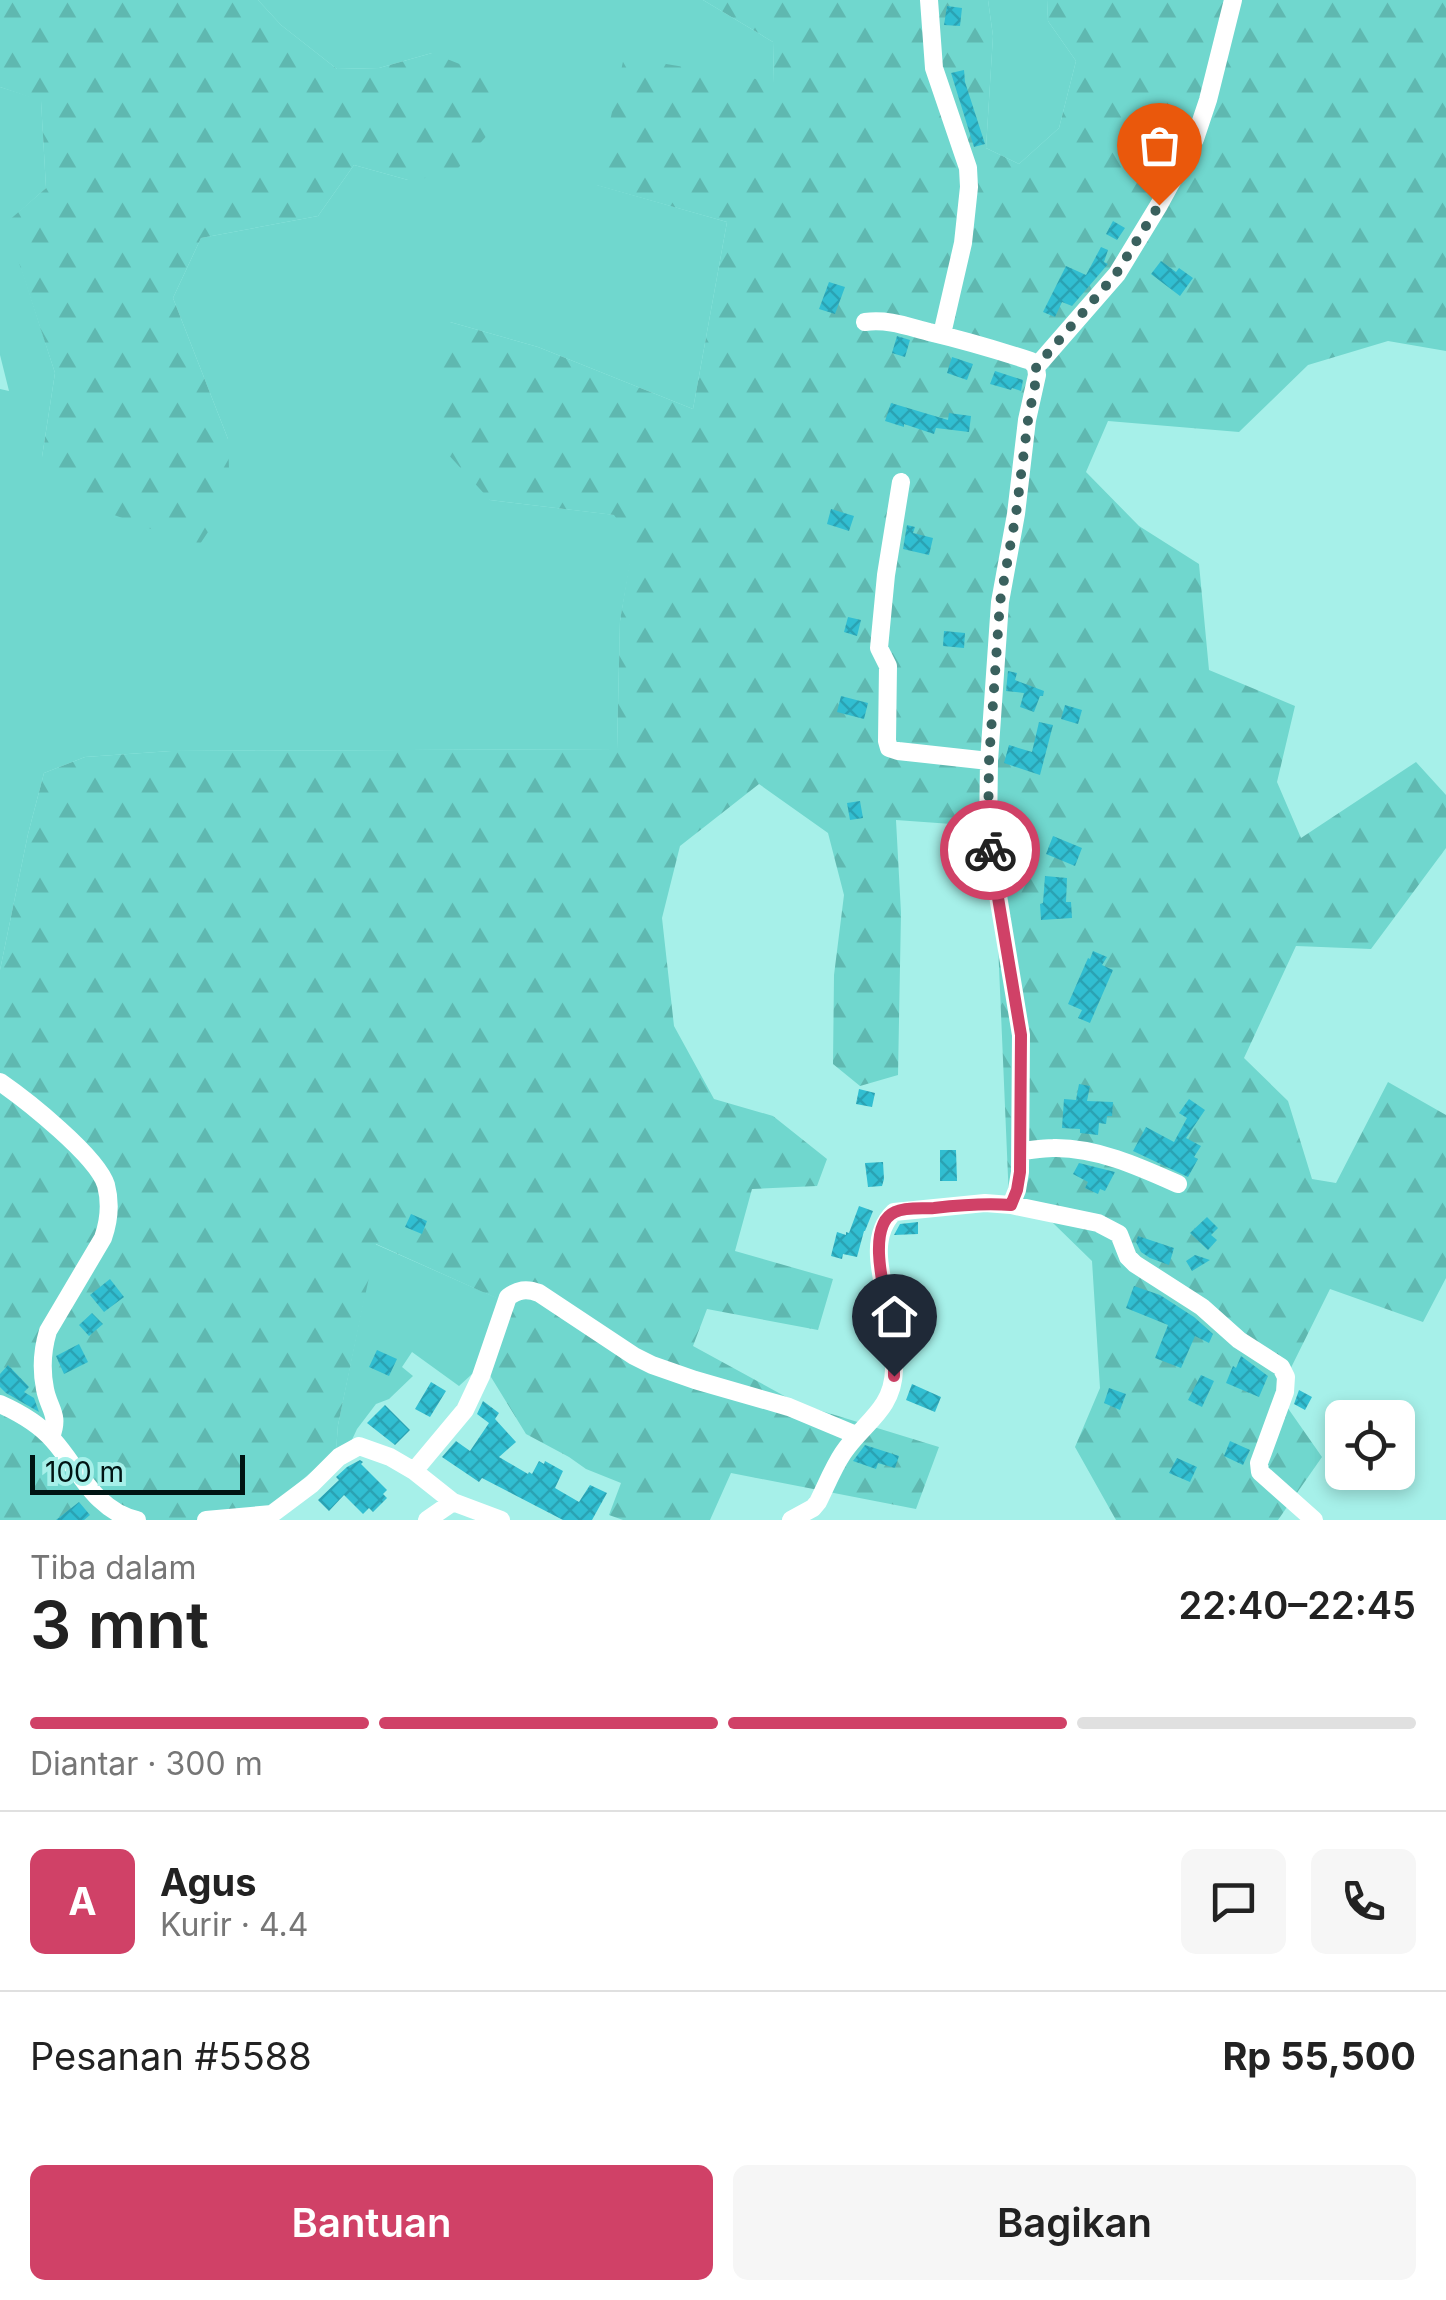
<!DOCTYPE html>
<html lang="id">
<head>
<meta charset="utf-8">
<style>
	:root { --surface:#fff; --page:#f6f6f6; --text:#222; --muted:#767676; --line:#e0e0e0; --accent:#d04167 }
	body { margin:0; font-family:Inter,sans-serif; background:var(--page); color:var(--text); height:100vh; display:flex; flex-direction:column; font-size:38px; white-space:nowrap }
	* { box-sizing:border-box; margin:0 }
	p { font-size:32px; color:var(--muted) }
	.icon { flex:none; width:55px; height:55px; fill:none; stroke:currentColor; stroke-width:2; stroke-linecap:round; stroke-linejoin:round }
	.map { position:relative; height:1520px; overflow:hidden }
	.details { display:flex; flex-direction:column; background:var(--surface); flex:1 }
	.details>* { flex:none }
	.buttons { position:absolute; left:1325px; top:1400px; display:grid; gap:20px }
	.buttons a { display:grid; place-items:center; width:90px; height:90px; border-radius:15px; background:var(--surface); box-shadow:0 5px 15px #0003; font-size:50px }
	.scale { position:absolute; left:30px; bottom:25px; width:215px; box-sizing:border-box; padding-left:10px; border:5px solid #001413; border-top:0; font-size:28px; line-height:35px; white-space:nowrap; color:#001413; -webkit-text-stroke:8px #a6f0e9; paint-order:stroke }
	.pin { position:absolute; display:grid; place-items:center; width:85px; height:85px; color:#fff; margin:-102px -42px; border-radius:50% 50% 50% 0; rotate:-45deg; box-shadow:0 0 10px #0007 }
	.pin .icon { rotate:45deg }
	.courier { position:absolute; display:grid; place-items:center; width:100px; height:100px; margin:-50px; border:8px solid #d04167; border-radius:50%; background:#fff; color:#222; box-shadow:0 2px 12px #0007 }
	.head em { font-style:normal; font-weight:600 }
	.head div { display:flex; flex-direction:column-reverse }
	.head { display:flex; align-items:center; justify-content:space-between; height:170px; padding:0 30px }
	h1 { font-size:65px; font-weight:600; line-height:75px }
	.bar { display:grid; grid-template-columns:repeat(4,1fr); gap:15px 10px; align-content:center; height:120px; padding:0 30px }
	.bar i { height:12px; border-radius:8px; background:var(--line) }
	.bar .on { background:var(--accent) }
	.bar p { grid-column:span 4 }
	.line { display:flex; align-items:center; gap:25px; padding:0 30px; border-top:2px solid var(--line) }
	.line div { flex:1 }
	.round { display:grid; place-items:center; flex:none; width:105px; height:105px; border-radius:15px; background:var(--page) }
	.cta { display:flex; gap:20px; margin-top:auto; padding:20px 30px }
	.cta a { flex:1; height:115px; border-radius:15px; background:var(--accent); color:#fff; font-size:40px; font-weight:600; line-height:115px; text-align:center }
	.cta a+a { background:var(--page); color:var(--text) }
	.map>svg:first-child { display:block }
</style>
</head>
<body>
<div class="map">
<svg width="1446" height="1520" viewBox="0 0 1446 1520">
	<defs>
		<pattern id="forest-firs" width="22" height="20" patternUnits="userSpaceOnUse" patternTransform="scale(2.5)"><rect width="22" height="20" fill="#70d7ce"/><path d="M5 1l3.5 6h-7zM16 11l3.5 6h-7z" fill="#5fb8b0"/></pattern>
		<pattern id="building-cross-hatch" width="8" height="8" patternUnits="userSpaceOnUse" patternTransform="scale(2.5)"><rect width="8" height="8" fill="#31bed1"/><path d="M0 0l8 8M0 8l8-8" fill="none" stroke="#2aa2b3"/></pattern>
	</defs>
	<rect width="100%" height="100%" fill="#a6f0e9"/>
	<path fill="#70d7ce" d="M258,0h445l70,42 1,41 -177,102 130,37 -34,187 -155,-62 -88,-25 40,178 125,15 19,26 -14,80 -3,128 -446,2 -86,6 -41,16 -16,61 -28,136v-581l9,2 -9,-36v-268l41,13 5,88 -39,35 48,150 -13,84 186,-18 -55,-141 28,-60 117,-22 36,-51 54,15 24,-127 -53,15 -42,1 -56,-44z
		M988,0h59l1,21 28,40 -17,67 -40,36 -33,-16 7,-112z
		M375,1244l131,58 -23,62 -24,22 -47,-34 -10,15 11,9 -24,23 -13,5 -19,25 -7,15 -14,6 2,-25z"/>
	<path fill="url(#forest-firs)" d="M0,0h258l23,25 56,44 42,-1 53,-15 60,24 -2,55 -38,43 -44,5 -54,-15 -36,51 -117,22 -28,60 55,141 2,60 -32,48 -102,-39 -54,-51 13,-84 -49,-150 40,-35 -5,-87 -41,-14z
		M703,0h285l5,36 -7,112 33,16 40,-36 17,-67 -28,-40 -1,-21h399v351l-58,-10 -80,24 -69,67 -131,-11 -22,51 53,54 60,38 10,106 86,36 -18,76 24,56 115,-76 30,33v53l-75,101 -75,-3 -52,112 44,43 24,78 24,4 52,-101 58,33v163l-23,44 -93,-33 -52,105 44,63 -44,63h-162l-41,-73 25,-59 -8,-127 -39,-38 -44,-23 -16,-373 -97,-7 5,93 -3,162 -38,11 -27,-22 1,-89 10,-80 -16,-62 -69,-49 -79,62 -18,72 12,108 40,73 59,17 54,43 -10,27 -65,3 -17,62 98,28 -15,51 -111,-21 -14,37 106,58 140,43 -23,62 -185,-36 -21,47h-87l-14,-5 12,-32 -35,-14 -17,-12 -43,-23 -43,-70 22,-62 -129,-58 -38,181 -2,26 -81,69h-255v-550l28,-136 16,-61 41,-16 86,-6 446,-2 3,-128 13,-80 -19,-26 -124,-15 -45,-49 -15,-84 20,-45 88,25 155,62 34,-187 -131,-37 28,-128 150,25 -1,-40z"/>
	<path fill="url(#building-cross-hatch)" d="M947,6l15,2 -2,18 -16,-1z
		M964,70l1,12 20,62 -11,3 -23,-74z
		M1113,221l12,7 -8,12 -11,-6z
		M1101,247l7,3 -4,12 4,2 -36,42 -10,-4 -7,15 -12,-5 23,-46 20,9z
		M1161,261l15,11 3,-4 14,10 -13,18 -29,-22z
		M829,282l16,5 -10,27 -16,-5z
		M897,336l13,4 -5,17 -13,-4z
		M952,357l21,7 -6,16 -20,-7z
		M995,371l28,9 -2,11 -9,-3 -1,2 -21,-6z
		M891,403l57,17 1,-7 22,3 -2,16 -33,-4 -2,6 -30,-10v3l-19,-6z
		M831,509l23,7 -5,15 -22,-7z
		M907,525l8,2 -2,6 20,5 -4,17 -26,-6z
		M848,617l13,3 -4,16 -13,-4z
		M944,631l21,2 -1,15 -21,-2z
		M1008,671l9,2 -2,7 29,11 -1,5h-3l-6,16 -14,-5 4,-14 -18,-2z
		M841,696l27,7 -4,16 -27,-7z
		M1065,705l17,5 -4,14 -17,-5z
		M1039,722l14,3 -13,50 -36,-12 5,-18 23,7z
		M860,801l3,17 -13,2 -3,-17z
		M1053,836l29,12 -7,18 -29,-12z
		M959,843h18l2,13h-20z
		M1045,876l22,2 -1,24h5l1,16 -31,2 -1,-16 3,-1z
		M1093,951l14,6 -5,8 11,5 -23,53 -12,-5 4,-8 -14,-6 20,-46 2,1z
		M1079,1084l11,2 -3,15 26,1 -1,14h-5l-1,8 -7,-1 -1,12 -18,-2v-4l-18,-1 2,-29 12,1z
		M859,1089l16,4 -3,14 -16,-3z
		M1189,1099l16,11 -19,28 15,8 -7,11 4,2 -10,18 -55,-26 13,-24 28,15 13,-24 -8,-5z
		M940,1150h16l1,31h-17z
		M883,1162l1,17 -2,7 -14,1 -3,-24z
		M1079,1163l36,9 -10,19 -5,-2 -2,5 -13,-6 3,-6 -15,-8z
		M859,1206l14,5 -8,20h-1l-7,26 -14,-3 -1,5 -11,-3 6,-24 9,3v-3l3,1z
		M411,1214l16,7 -5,13 -17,-7z
		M1207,1217l11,11 -7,7 6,5 -9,10 -18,-17z
		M918,1222v12l-24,1 6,-11z
		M1138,1236l36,12 -5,17 -19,-7 -9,-6 -5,-10z
		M1195,1255l15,5 -18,11 -6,-10z
		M110,1279l14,18 -20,15 -14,-17z
		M1134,1286l26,9 34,22 19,17 -4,9 -14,-7 -14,32 -26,-10 13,-33 -42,-17z
		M92,1313l11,11 -14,12 -10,-11z
		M79,1344l9,18 -24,12 -8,-18z
		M377,1350l20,9 -8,17 -20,-9z
		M1241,1356l27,20 -9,21 -33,-14 7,-17 3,2z
		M8,1365l21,22 -5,5 10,6 5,14 -33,-19 -6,-6v-13z
		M1201,1375l13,6 -12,26 -14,-7z
		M431,1382l15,9 -16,26 -15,-8z
		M912,1384l29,13 -6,15 -29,-12z
		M1109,1388l17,6 -6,16 -16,-7z
		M1299,1390l13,7 -7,13 -11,-6z
		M483,1401l16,12 -4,6 21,23 -17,15 29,17 1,-2 3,2 7,-13 5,3 1,-3 18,10 -8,17 24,14 11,-17 17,8 -15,27h-29l-81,-42 -3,4 -37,-25 14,-16 14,10 19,-28 -12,-9z
		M385,1405l25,25 -15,15 -28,-22z
		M1230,1441l20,9 -7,15 -19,-9z
		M865,1445l34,11 -4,12 -17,-5 -2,6 -23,-8z
		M1177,1458l20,9 -7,15 -21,-9z
		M360,1460l3,2 -2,2 26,26 -4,4 4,4 -14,14 -4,-4 -6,6 -19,-19 -15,16 -11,-11 21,-20 -3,-3 11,-10z
		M79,1502l11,13 -6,5h-28z"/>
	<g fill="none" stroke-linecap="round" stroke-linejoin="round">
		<path stroke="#fff" stroke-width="18" d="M929,0l5,68 34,100 1,19 -6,56 -21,91
			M865,322c23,-3 41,4 64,10 34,8 68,18 102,29l5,6 1,8 -10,45 -11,94 -16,88 -11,159 -1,74 33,200 -1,137 -3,18 -6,15
			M1036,367l81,-93 42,-69 36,-66 13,-39 25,-100
			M901,482l-15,93 -7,73 9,18 -1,75 2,7 9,3 91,10
			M0,1082c26,18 97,74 106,103 5,19 3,36 -3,53l-55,93c-6,20 -7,38 -3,58 4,21 15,25 6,48
			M1021,1151c11,-1 22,-3 32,-3 43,-1 87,19 125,36
			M0,1404c18,8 40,21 53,36 26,29 42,71 84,80
			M414,1471l51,-61 16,-34 27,-79c10,-7 18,-9 31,-4l95,63 18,9 43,15 94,27 67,28
			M206,1520l66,-6 40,-30 27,-27 20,-11 31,11 24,14 39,31 48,18
			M427,1520l26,-18
			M791,1520l22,-12 5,-6c8,-16 15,-34 25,-49 20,-30 50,-43 51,-83 1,-21 -2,-42 -6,-62 -6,-31 -20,-71 6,-96l91,-9 26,2 87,18 21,11 9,23 7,7 67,43 37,33 42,27 5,10 -1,15 -26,71 1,9 54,48"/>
	</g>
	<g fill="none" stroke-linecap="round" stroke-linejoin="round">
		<path stroke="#3a615e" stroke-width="10" stroke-dasharray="0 18" d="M990,850l-2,-15 1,-74 11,-159 16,-88 12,-94 9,-45 -1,-8 80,-93 43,-69"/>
		<path stroke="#d04167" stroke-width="12" d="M894,1376c0,-16 0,-31 -2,-46 -4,-26 -29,-104 3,-118 11,-5 27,-3 39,-4 26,-3 51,-5 77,-3l6,-15 3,-18 1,-137 -31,-185"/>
	</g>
</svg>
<div class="buttons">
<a><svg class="icon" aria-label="locate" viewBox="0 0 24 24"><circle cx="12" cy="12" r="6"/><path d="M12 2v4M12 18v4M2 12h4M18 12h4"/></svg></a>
</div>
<div class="scale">100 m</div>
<div class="pin" style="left:1159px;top:205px;background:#ea580c"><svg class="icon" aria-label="bag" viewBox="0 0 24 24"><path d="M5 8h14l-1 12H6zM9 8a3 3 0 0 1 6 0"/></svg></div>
<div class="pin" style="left:894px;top:1376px;background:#1f2937"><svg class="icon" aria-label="home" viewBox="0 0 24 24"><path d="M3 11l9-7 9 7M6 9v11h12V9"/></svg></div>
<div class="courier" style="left:990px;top:850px"><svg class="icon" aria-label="bike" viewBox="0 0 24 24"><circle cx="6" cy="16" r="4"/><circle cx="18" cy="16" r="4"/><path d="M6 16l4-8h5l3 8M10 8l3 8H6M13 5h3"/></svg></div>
</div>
<section class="details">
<div class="head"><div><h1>3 mnt</h1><p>Tiba dalam</p></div><em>22:40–22:45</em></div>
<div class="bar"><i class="on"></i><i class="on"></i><i class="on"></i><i></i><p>Diantar · 300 m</p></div>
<div class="line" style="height:180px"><b class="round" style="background:var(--accent);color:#fff">A</b><div><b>Agus</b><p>Kurir · 4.4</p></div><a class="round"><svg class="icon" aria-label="chat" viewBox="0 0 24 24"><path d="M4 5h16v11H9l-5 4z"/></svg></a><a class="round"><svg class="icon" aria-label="phone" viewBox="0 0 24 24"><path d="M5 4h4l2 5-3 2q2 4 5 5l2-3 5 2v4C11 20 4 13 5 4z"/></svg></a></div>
<div class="line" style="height:130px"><div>Pesanan #5588</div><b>Rp 55,500</b></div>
<div class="cta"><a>Bantuan</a><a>Bagikan</a></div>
</section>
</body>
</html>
